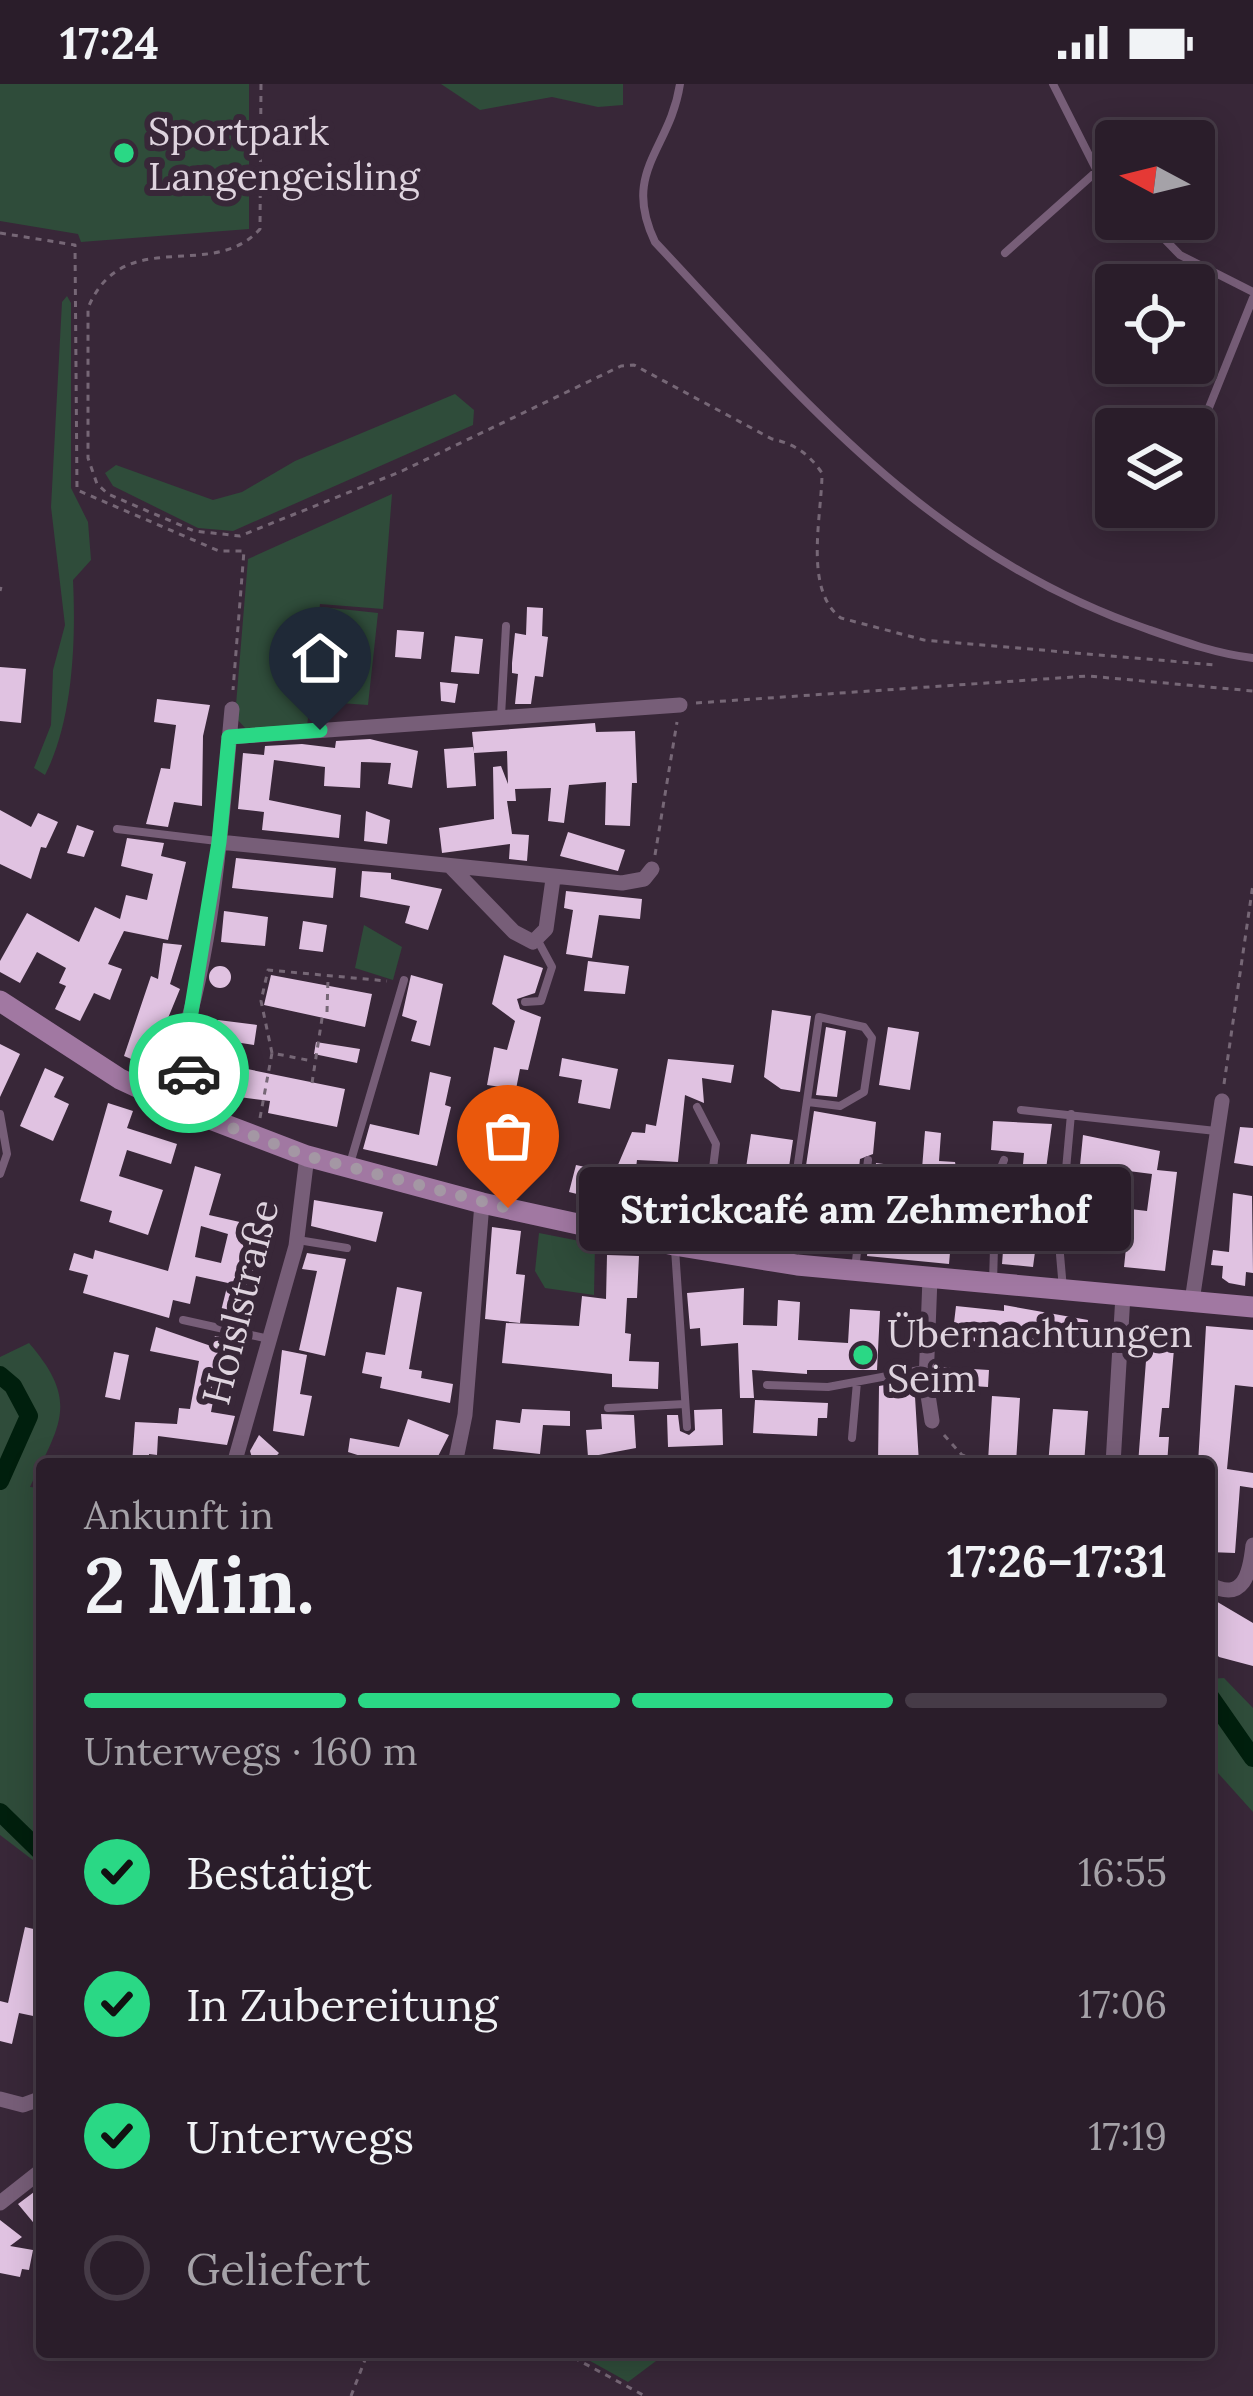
<!DOCTYPE html>
<html lang="de">
<head>
<meta charset="utf-8">
<style>
	:root { --surface:#2a1d2a; --page:#322632; --text:#f1f3f6; --muted:#a5a2a8; --line:#463b47; --accent:#2ad885 }
	body { margin:0; font-family:Lora,serif; background:var(--page); color:var(--text); height:100vh; display:flex; flex-direction:column; font-size:45px; white-space:nowrap }
	* { box-sizing:border-box; margin:0 }
	p { font-size:39px; color:var(--muted) }
	.icon { flex:none; width:66px; height:66px; fill:none; stroke:currentColor; stroke-width:2; stroke-linecap:round; stroke-linejoin:round }
	.map { position:relative; flex:1; overflow:hidden }
	.side { position:absolute; left:36px; top:1374px; width:1179px; height:900px; display:flex; flex-direction:column; background:var(--surface); border-radius:12px; box-shadow:0 6px 30px #0003,0 0 0 3px var(--line) }
	.side>* { flex:none }
	.needle { width:78px; rotate:277deg }
	.controls { position:absolute; left:1095px; top:36px; display:grid; gap:24px }
	.controls a { display:grid; place-items:center; width:120px; height:120px; border-radius:12px; background:var(--surface); box-shadow:0 6px 30px #0003,0 0 0 3px var(--line); font-size:60px }
	.pin { position:absolute; display:grid; place-items:center; width:102px; height:102px; color:#fff; margin:-123px -51px; border-radius:50% 50% 50% 0; rotate:-45deg; box-shadow:0 0 12px #0007 }
	.pin .icon { rotate:45deg }
	.courier { position:absolute; display:grid; place-items:center; width:120px; height:120px; margin:-60px; border:9px solid #2ad885; border-radius:50%; background:#fff; color:#222; box-shadow:0 3px 15px #0007 }
	.bubble { position:absolute; height:84px; border-radius:12px; background:var(--surface); box-shadow:0 6px 30px #0003,0 0 0 3px var(--line); font-size:39px; font-weight:800; line-height:84px; text-align:center }
	.head em { font-style:normal; font-weight:800 }
	.head div { display:flex; flex-direction:column-reverse }
	.head { display:flex; align-items:center; justify-content:space-between; height:204px; padding:0 48px }
	h1 { font-size:78px; font-weight:800; line-height:90px }
	.bar { display:grid; grid-template-columns:repeat(4,1fr); gap:18px 12px; align-content:center; height:144px; padding:0 48px }
	.bar i { height:15px; border-radius:9px; background:var(--line) }
	.bar .current { background:var(--accent) }
	.bar p { grid-column:span 4 }
	ol { padding:0 48px; list-style:none }
	li { display:flex; align-items:center; gap:36px; height:132px }
	li p { margin-inline-start:auto }
	li .icon { padding:12px; border-radius:50%; background:var(--accent); color:#111; stroke-width:4 }
	li:last-child { color:var(--muted) }
	li i { width:66px; height:66px; border:6px solid var(--line); border-radius:50% }
	.status { display:flex; justify-content:space-between; align-items:center; height:84px; padding:0 60px; background:var(--surface); direction:ltr }
	.status svg { height:33px; fill:currentColor }
	.map>svg:first-child { display:block }
</style>
</head>
<body>
<div class="status"><b>17:24</b><svg viewBox="0 0 49 12"><path d="M0 12V9h3v3zM5 12V6h3v6zM10 12V3h3v9zM15 12V0h3v12zM26 1h20v11H26zM47 4h2v5h-2z"/></svg></div>
<div class="map">
<svg width="1253" height="2312" viewBox="0 0 1253 2312">
	<rect width="100%" height="100%" fill="#382738"/>
	<path fill="#2f4c3a" d="M0,0h249v145l-168,13 -3,-8 -78,-13z
		M441,0h182v21l-25,2 -46,-10 -72,13z
		M67,212l4,7v185l17,34 3,38 -18,20c3,61 0,141 -28,195l-11,-7 17,-43 2,-55 12,-45 -14,-118 11,-205z
		M455,310l19,16 -1,15 -240,106 -35,-3 -85,-42 -8,-13 11,-8 97,35 29,-8 53,-31z
		M392,410l-9,115 -63,-5 -13,123 -60,3 -12,-13 13,-158z
		M322,523l56,6 -10,92 -56,-4z
		M364,841l38,22 -9,33 -38,-12z
		M539,1149l56,11 -1,51 -49,-7 -10,-17z
		M29,1259c51,59 31,81 1,144l12,1v379l-42,-32v-478z
		M1224,1594l29,30v104l-44,-49v-84z
		M574,2268h94l-40,30z"/>
	<g fill="none" stroke-linecap="round" stroke-linejoin="round">
		<path stroke="#001f0d" stroke-width="18" d="M0,1291l13,11 16,30 -29,65
			M1209,1611l44,63
			M0,1728l42,41"/>
	</g>
	<path fill="#e0c2e1" fill-rule="evenodd" d="M527,523l16,1 -1,28 6,1 -5,40 -8,-1 -4,28h-16l3,-30 -6,-1v-10l3,-30 11,2z
		M397,546l27,2 -3,27 -26,-2z
		M455,552l28,3 -4,35 -28,-2z
		M0,583l26,2 -5,54 -21,-2z
		M440,598l18,2 -3,19 -14,-2z
		M157,615l53,6 -7,31 -1,70 -28,-4 -6,25 -22,-3 15,-56 9,1 6,-44 -22,-3z
		M595,639l1,9 39,-1 2,52h-5l-2,43 -25,-1 1,-43 -37,3 -5,38 -16,-2 3,-33 -36,1 1,12h-9l5,33 17,1 -2,26 -18,-2 1,-15 -68,9 -3,-25 55,-9 -1,-52 8,-1 7,18 -1,-33 -33,2 2,33 -29,2 -3,-39 29,-2 1,5 -2,-20z
		M370,655l48,12 -6,37 -24,-4 3,-21 -30,-1 -1,26 -36,-2 1,-19 -51,-7 -5,40 72,15 -2,23 -77,-8 2,-18 -26,-3 5,-56 21,2 1,-9 37,-2 33,4 1,-7z
		M0,726l31,17 7,-14 20,9 -12,26 -5,-1 -10,32 -31,-15z
		M366,727l24,9 -3,24 -23,-3z
		M77,741l17,6 -10,26 -17,-4z
		M568,748l57,18 -7,21 -58,-15z
		M127,754l37,5 -3,13 25,6 -18,78 -44,-9 -16,33 14,5 -12,31 -16,-7 -14,28 -25,-12 11,-23 -7,-3 7,-15 -29,-16 -17,31 -20,-11v-11l27,-48 52,29 16,-35 25,12 6,-24 21,5 6,-26 -32,-8z
		M236,774l100,10 -3,30 -101,-10z
		M362,787l29,2v6l51,10 -14,41 -23,-7 5,-17 -50,-9z
		M566,807l76,8 -2,20 -41,-4 -7,43 -26,-4 7,-44 -9,-2z
		M224,827l44,6 -3,29 -44,-4z
		M303,837l24,4 -4,27 -24,-3z
		M163,859l19,2 -12,39 10,5 -21,51 8,3 -12,26 -31,-13 27,-80 7,3z
		M504,871l39,13 -8,25 -18,6 3,10 21,8 -13,53 -8,-1 -4,20 -29,-4 7,-38 13,3 8,-29 -23,-17z
		M588,877l41,5 -4,28 -41,-3z
		M209 893a11 11 0 1 1 22 0a11 11 0 1 1-22 0Z
		M271,891l101,19 -7,33 -101,-22z
		M411,891l32,9 -13,62 -19,-5 6,-20 -15,-5z
		M772,926l39,6 -11,76 -19,-3 -17,-12z
		M218,936l39,5 -3,20 -38,-6z
		M826,943l20,4 -9,66 -21,-2z
		M888,943l31,5 -9,58 -31,-5z
		M316,958l44,7 -3,14 -43,-9z
		M0,960l20,10 -20,43z
		M562,974l56,11 -8,40 -32,-6 4,-23 -23,-4z
		M668,975l66,6 -3,18 -29,-5 2,25 -19,-8 -7,67 -41,-2 -3,23 41,7 -6,32 -52,-10 1,-8 -15,-4 29,-68 13,1 1,-9 10,2z
		M213,978l132,27 -8,38 -69,-14 2,-12 -61,-8z
		M45,984l19,9 -10,20 15,7 -16,37 -33,-15z
		M430,988l21,5 -6,28 6,2 -14,59 -74,-17 7,-25 49,11z
		M484,1012l17,6 -5,25 11,2 -7,36 -28,-6z
		M108,1019l25,8 -6,17 50,16 -6,20 -44,-14 -8,26 44,14 -15,45 -39,-13 3,-11 -32,-10z
		M814,1027l62,11 -3,32 -13,5 -7,61 -26,-3 1,-14 -27,-3z
		M993,1037l59,3 -19,143 -31,-3 6,-78 13,1 3,-34 -33,-3z
		M1240,1043l13,1v38l-19,-3z
		M925,1047l16,2 -2,28 16,1 2,11 -8,91 -82,-8 9,-93 46,6z
		M751,1050l42,6 -15,101 -65,-10 6,-40 23,4z
		M1083,1051l77,16 -3,19 20,2 -12,99 -41,-4 6,-58 17,2 5,-37 -39,-5 -1,8 -10,-1 -7,71 -23,-1z
		M576,1081l23,5 -6,28 -24,-6z
		M195,1082l26,8 -12,41 44,10 4,-17 20,5 -5,21 -7,-2 -17,94 -29,-7 9,-36 -32,-7 -6,28 -17,-4 -4,18 -86,-25 5,-18 -19,-5 5,-17 19,6 2,-9 73,21zM201,1142l27,8 -7,29 -26,-6z
		M1233,1109l19,3 1,77 -7,-1 -1,14 -16,-3 -7,-5 1,-12 -12,-1 2,-15 16,2z
		M314,1116l69,12 -7,30 -65,-16z
		M492,1143l29,4 -5,43 9,1 -5,48 -35,-4z
		M307,1169l39,6 -21,97 -26,-6 18,-79 -15,-2z
		M607,1171l32,1 -2,42h-10l-2,35 6,1 -2,27 30,1 -1,27 -46,-2v-13l-110,-11 4,-40 73,3 3,-30 24,3z
		M397,1203l25,5 -13,77 13,2 -1,7 32,6 -3,19 -70,-15 2,-11 -20,-4 4,-21 19,3z
		M744,1204l-1,37 34,1 1,-26 22,2 -2,38 50,3 2,-34 30,2 -3,59h-70v4l-55,-4 2,28h-14l-2,-55 -37,3 -1,-18 -10,1 -3,-36z
		M1004,1221l84,15 -3,30 -133,-10 4,-34 48,5z
		M1206,1242l47,4v57l-18,-2 -8,84 26,4v15l-13,-2 -5,67 -26,-1v-88h-11z
		M156,1243l55,19 4,-10 29,6 -6,26 -18,-4 -9,48 24,4 -8,29 -69,-9 -1,19 -8,-1v10h-17l3,-42 42,2 2,-16 11,1 9,-48 -49,-10z
		M1148,1251l27,2 -6,71h-7l-3,29h10l-2,27h-29z
		M282,1266l25,5 -7,39 12,2 -8,40 -31,-5z
		M114,1268l15,3 -9,45 -15,-3z
		M939,1283l50,3 -1,17 -49,-3z
		M914,1296l5,83 -41,1 1,-78z
		M992,1312l28,2 -4,65 -28,-2z
		M755,1316l73,3 -1,15h-9l-1,18 -64,-3z
		M522,1325l48,2v15l-27,-1 -3,29 -47,-5 3,-29 24,3z
		M722,1325l1,36 -55,2 -1,-32h11l2,16 9,4 6,-5 -1,-20z
		M1053,1325l35,2 -4,53h-36z
		M601,1330l33,1 2,33 -48,9 -2,-27 16,-1z
		M408,1335l41,16 -15,29 -29,-8 -2,8h-17l-38,-12 2,-14 49,9z
		M259,1351l20,18 -10,11h-15l-4,-13z
		M1209,1513l44,26v43l-34,-9 -10,-12z
		M25,1843l17,4v67l-4,19 -19,-4 -7,31 -12,-3v-40l8,2z
		M42,2102v47l-24,-29z
		M0,2136l22,17 -12,9 23,4 -4,20 -7,-1 -2,8 -20,-4z"/>
	<g fill="none" stroke-linecap="round" stroke-linejoin="round">
		<path stroke="#766776" stroke-width="3" stroke-dasharray="6 6" stroke-linecap="butt" d="M261,0l-1,145c-48,54 -137,-6 -172,79v150l9,26 11,10 86,37 46,5 162,-65 219,-105 13,-1 138,74c23,5 37,15 50,34 0,42 -19,117 19,145l83,22 292,25
			M0,149l75,12 2,245 142,61h25l-11,139
			M0,507l1,-4
			M696,619l392,-27 165,15
			M655,771l22,-133
			M327,928l1,-33
			M272,969l-11,-52 7,-31 119,11
			M312,999l11,-71
			M1224,1000l29,-200
			M260,1034l12,-65 40,8
			M944,1351l18,20 29,9
			M563,2268l82,44
			M351,2312l17,-44"/>
		<path stroke="#775e78" stroke-width="8" d="M680,0c-10,66 -59,87 -25,158 149,159 278,314 492,387 34,12 70,25 106,29
			M1053,0l44,87 19,19
			M1145,135l35,36 73,37
			M1005,169l92,-82
			M1208,326l45,-112
			M501,632l5,-90
			M117,745l100,12
			M525,918l16,-1 11,-34 -14,-26
			M697,1023l19,37 -13,105
			M1021,1026l195,21
			M0,1030l7,40 -7,20
			M349,1083l55,-187
			M1063,1119l8,-89
			M298,1156l49,8
			M1059,1159l4,46
			M675,1165l12,178
			M784,1177l35,-244 45,10 8,11 -8,54 -24,14 -32,-4
			M855,1185l13,-109
			M993,1198l3,-102 8,-20
			M183,1236l86,19
			M767,1301l61,2 97,-18
			M608,1324l77,-4
			M852,1354l5,-56"/>
		<path stroke="#775e78" stroke-width="15" d="M229,653l451,-32
			M219,758l403,41 22,-4 8,-10
			M452,784l62,64 19,10 13,-13 7,-50
			M187,965l2,62
			M153,1012c57,-66 70,-294 79,-387
			M930,1194l-4,104 6,39
			M1192,1217l30,-200
			M234,1380l62,-218 11,-90
			M455,1380l10,-49 17,-212
			M1113,1380l10,-169
			M1209,1500c35,19 41,-11 44,-39
			M0,2015l23,6 19,-7
			M0,2119l42,-33"/>
		<path stroke="#a178a2" stroke-width="21" d="M0,917l120,78 69,32 118,45 175,47 192,42 123,20 456,42"/>
	</g>
	<g fill="none" stroke-linecap="round" stroke-linejoin="round">
		<path stroke="#a497a4" stroke-width="12" stroke-dasharray="0 21.6" d="M189,989v39l118,44 201,52"/>
		<path stroke="#2ad885" stroke-width="15" d="M189,989l-2,-36 32,-195 10,-105 91,-7"/>
	</g>
	<g fill="#2ad885" stroke="#382738" stroke-width="4.5">
		<circle cx="124" cy="69" r="12"/>
		<circle cx="863" cy="1271" r="12"/>
	</g>
	<g text-anchor="middle" dominant-baseline="central" stroke-width="12" stroke-linejoin="round" paint-order="stroke">
		<g font-size="39" fill="#ded3de" stroke="#382738" text-anchor="start">
			<text x="148" y="47">Sportpark<tspan x="148" dy="45">Langengeisling</tspan></text>
			<text x="887" y="1249">Übernachtungen<tspan x="887" dy="45">Seim</tspan></text>
		</g>
		<g font-size="39" fill="#ded3de" stroke="#382738">
			<text transform="translate(240 1218) rotate(-76)">Hoislstraße</text>
		</g>
	</g>
</svg>
<div class="controls">
<a><svg class="needle" viewBox="-14 -14 28 28"><path d="M0-13l5 13h-10z" fill="#e53935"/><path d="M0 13l5-13h-10z" fill="#a5a2a8"/></svg></a>
<a><svg class="icon" aria-label="locate" viewBox="0 0 24 24"><circle cx="12" cy="12" r="6"/><path d="M12 2v4M12 18v4M2 12h4M18 12h4"/></svg></a>
<a><svg class="icon" aria-label="layers" viewBox="0 0 24 24"><path d="M12 4l9 5-9 5-9-5zM3 14l9 5 9-5"/></svg></a>
</div>
<div class="pin" style="left:508px;top:1124px;background:#ea580c"><svg class="icon" aria-label="bag" viewBox="0 0 24 24"><path d="M5 8h14l-1 12H6zM9 8a3 3 0 0 1 6 0"/></svg></div>
<div class="pin" style="left:320px;top:646px;background:#1f2937"><svg class="icon" aria-label="home" viewBox="0 0 24 24"><path d="M3 11l9-7 9 7M6 9v11h12V9"/></svg></div>
<div class="courier" style="left:189px;top:989px"><svg class="icon" aria-label="car" viewBox="0 0 24 24"><path d="M5 17H2v-5l4-1 3-4h7l3 4 3 1v5h-3M9 17h6M6 11h13"/><circle cx="7" cy="17" r="2"/><circle cx="17" cy="17" r="2"/></svg></div>
<div class="bubble" style="left:579px;top:1083px;width:552px">Strickcafé am Zehmerhof</div>
<section class="side">
<div class="head"><div><h1>2 Min.</h1><p>Ankunft in</p></div><em>17:26–17:31</em></div>
<div class="bar"><i class="current"></i><i class="current"></i><i class="current"></i><i></i><p>Unterwegs · 160 m</p></div>
<ol>
<li><svg class="icon" aria-label="check" viewBox="0 0 24 24"><path d="M5 12l5 5 9-10"/></svg>Bestätigt<p>16:55</p></li>
<li><svg class="icon" aria-label="check" viewBox="0 0 24 24"><path d="M5 12l5 5 9-10"/></svg>In Zubereitung<p>17:06</p></li>
<li><svg class="icon" aria-label="check" viewBox="0 0 24 24"><path d="M5 12l5 5 9-10"/></svg>Unterwegs<p>17:19</p></li>
<li><i></i>Geliefert</li>
</ol>
</section>
</div>
</body>
</html>
